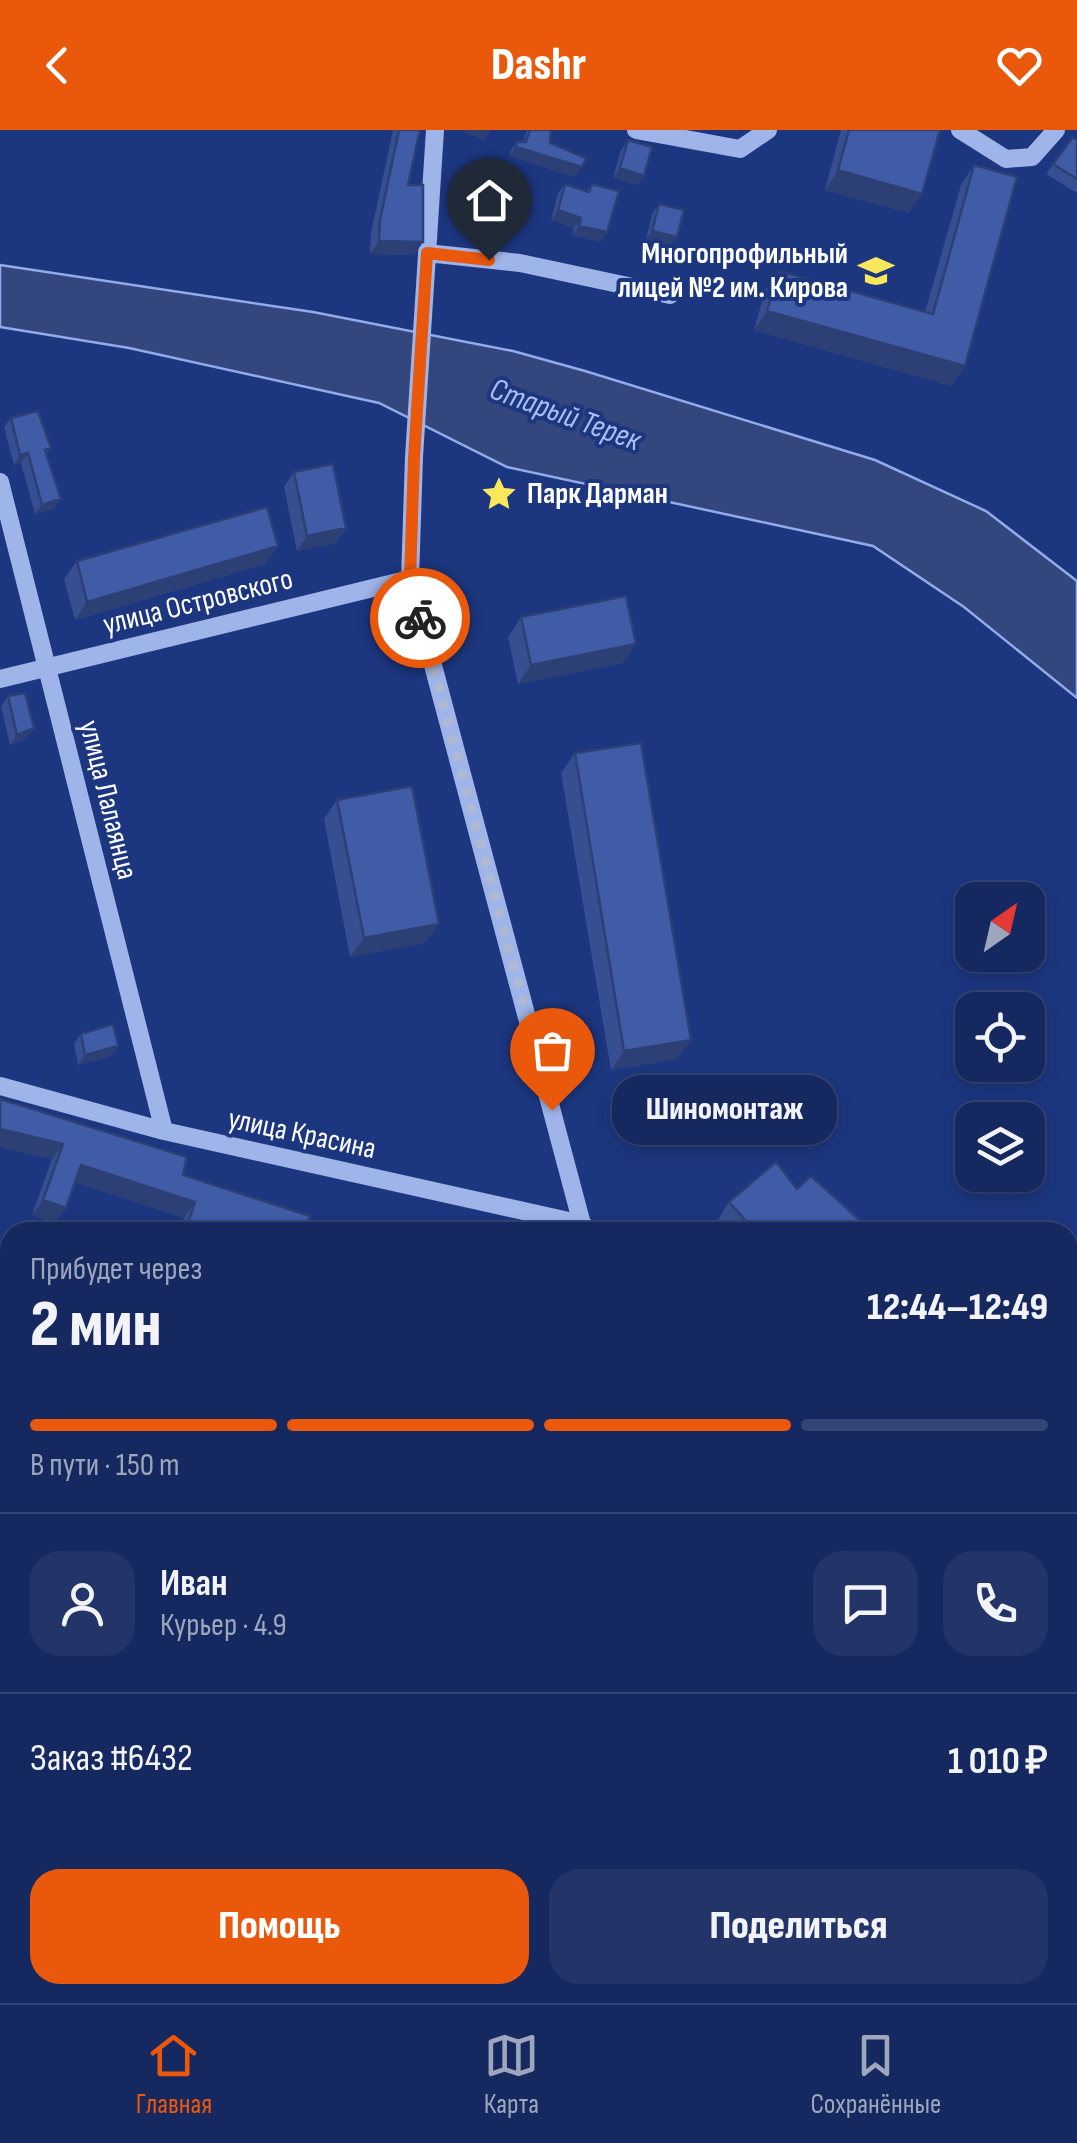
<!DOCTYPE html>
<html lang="ru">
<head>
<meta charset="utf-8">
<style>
	:root { --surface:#15285f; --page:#223468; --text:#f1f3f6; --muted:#9da6bd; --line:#344474; --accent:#ea580c }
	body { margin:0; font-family:"Sofia Sans Condensed",sans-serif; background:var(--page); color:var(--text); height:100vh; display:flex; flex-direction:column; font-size:38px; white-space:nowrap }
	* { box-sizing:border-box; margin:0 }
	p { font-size:32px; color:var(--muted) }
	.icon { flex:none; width:55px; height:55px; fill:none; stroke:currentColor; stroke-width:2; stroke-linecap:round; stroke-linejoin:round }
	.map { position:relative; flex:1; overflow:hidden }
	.side { position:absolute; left:0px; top:1092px; width:1078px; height:782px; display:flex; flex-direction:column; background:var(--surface); border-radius:30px 30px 0 0; box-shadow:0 5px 15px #0003,0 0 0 2px var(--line) }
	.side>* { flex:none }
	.needle { width:65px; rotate:34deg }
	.controls { position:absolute; left:955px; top:752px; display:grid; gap:20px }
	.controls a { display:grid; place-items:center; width:90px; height:90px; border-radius:20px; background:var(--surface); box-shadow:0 5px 15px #0003,0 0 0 2px var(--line); font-size:50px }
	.pin { position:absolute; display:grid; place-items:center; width:85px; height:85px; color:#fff; margin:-102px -42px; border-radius:50% 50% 50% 0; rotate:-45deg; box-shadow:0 0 10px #0007 }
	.pin .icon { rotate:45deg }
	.courier { position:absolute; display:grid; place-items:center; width:100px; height:100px; margin:-50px; border:8px solid #ea580c; border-radius:50%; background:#fff; color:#222; box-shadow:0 2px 12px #0007 }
	.bubble { position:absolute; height:70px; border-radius:30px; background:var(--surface); box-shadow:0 5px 15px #0003,0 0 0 2px var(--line); font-size:32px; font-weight:800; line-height:70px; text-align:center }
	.overview em { font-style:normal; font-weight:800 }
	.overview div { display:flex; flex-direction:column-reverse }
	.overview { display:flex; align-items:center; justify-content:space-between; height:170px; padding:0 30px }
	h1 { font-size:65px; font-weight:800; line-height:75px }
	.bar { display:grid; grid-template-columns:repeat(4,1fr); gap:15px 10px; align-content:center; height:120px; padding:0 30px }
	.bar i { height:12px; border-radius:8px; background:var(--line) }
	.bar .active { background:var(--accent) }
	.bar p { grid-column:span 4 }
	.line { display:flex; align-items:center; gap:25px; padding:0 30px; border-top:2px solid var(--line) }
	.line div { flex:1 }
	.round { display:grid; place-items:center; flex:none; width:105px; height:105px; border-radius:30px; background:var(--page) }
	.cta { display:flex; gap:20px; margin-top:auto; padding:20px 30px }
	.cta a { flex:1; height:115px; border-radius:30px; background:var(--accent); color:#fff; font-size:40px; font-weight:800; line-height:115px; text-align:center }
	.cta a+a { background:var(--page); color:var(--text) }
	header { display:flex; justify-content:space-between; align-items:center; height:130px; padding:0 30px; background:var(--accent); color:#fff; font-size:45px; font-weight:800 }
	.tabs { display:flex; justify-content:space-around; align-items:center; height:140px; border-top:2px solid var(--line); background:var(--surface); font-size:28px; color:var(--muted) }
	.tabs a { display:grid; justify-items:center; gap:5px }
	.tabs .active { color:var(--accent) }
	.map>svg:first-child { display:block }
</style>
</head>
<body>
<header><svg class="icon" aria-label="back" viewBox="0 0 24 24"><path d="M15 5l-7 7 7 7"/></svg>Dashr<svg class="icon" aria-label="heart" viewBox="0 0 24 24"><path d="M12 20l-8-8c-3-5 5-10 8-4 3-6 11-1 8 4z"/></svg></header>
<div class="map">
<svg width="1077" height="1873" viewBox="0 0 1077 1873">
	<rect width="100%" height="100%" fill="#1c367f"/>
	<path fill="#33477e" stroke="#92aceb" stroke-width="2.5" d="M0,135l313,47 200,39 72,20 290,89 111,51 91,70v117l-113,-91 -91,-61 -366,-79 -128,-64 -250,-55 -129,-21z"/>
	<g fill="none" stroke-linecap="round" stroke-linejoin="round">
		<path stroke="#92aceb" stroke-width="5" d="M150,1873l11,-8"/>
		<path stroke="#9fb4e9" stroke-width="18" d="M435,0l-21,327 -4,122 172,645 -11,8
			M636,0l104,19 28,-19
			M960,0l46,29 26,-2 24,-27
			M427,123l93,10 150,32
			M0,352l164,649
			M0,549l410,-100
			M0,956l164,45 418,93 10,8
			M0,1170l10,5
			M1068,1503l9,9
			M0,1539l10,-7
			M1068,1632l9,-8
			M606,1865l6,8
			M960,1865l7,8
			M203,1873l9,-8
			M778,1873l11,-8"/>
	</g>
	<path fill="#374f90" d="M393,0h27l-12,55 15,57 -9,13 -44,-1 1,-21z
		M527,0h24l-1,13 26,34 -67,-21 1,-4 7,-10h6z
		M841,0h99l-31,83 -84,-23z
		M1073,7l4,3v53l-31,-19z
		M628,10l16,36 -7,9 -24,-7 8,-28z
		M974,35l-9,201 -14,20 -197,-56 11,-40 14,-19 146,41 36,-127z
		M565,54l21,7 6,-7 15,48 -7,10 -28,-7 2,-7 -23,-8 7,-27z
		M659,74l11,42 -24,-6 6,-26z
		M11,288l40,30 -5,6 8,55 -19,5 -14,-51 -7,2 -10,-38z
		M294,342l42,71 -39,8 -13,-64z
		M278,416l-13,18 -190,56 -11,-41 13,-18z
		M521,487l102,46 -105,21 -10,-47z
		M8,566l19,42 -17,7 -9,-39z
		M575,623l102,306 -66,11 -50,-297z
		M337,670l88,143 -75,14 -26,-138z
		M81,904l37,12 -7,10 -33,9 -4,-21z
		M0,969l183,76 122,57h-126l5,-14 -109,-36 -9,26 -11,15 -23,-8 20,-56 -52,-12z
		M797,1059l76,43h-146l-10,-11 12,-19z
		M10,1407v21l-8,-10z
		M10,1555v28l-10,-14 6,-11z
		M246,1865h14l-9,7z
		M638,1865h45l-12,8h-27z
		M907,1865h43l6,8h-43z"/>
	<path fill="#2d4075" d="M464,0h27l-7,10 -22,-8z
		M516,17l66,20 -6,10 -67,-21z
		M620,38l24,8 -7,9 -24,-7z
		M838,40l84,24 -13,19 -84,-23z
		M558,80l23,8 -7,10 -23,-8z
		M579,96l28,6 -7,10 -28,-7z
		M652,101l25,6 -7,9 -24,-6z
		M379,111l44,1 -9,13 -44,-1z
		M767,181l198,55 -14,20 -197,-56z
		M28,323l-7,10 -7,2 6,-10z
		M61,369l-7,10 -19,5 7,-9z
		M346,398l-10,15 -39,8 10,-15z
		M278,416l-13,18 -190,56 12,-18z
		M636,514l-13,19 -105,21 13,-19z
		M34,598l-7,10 -17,7 7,-10z
		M439,794l-14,19 -75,14 14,-19z
		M691,910l-14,19 -66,11 13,-19z
		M118,916l-7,10 -33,9 7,-10z
		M0,999l63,15 -11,15 -52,-12z
		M81,1035l114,37 -11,16 -114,-37z
		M43,1070l23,8 -11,15 -23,-8z
		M188,1093l31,9h-38z
		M10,1468v6l-10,8v-6z
		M1077,1603v4l-9,10v-4z
		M1077,1703v7l-9,7v-6z
		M1077,1831v7l-9,7v-7z
		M675,1865h8l-12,8h-8z"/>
	<path fill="#405ca7" stroke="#2d4075" stroke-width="2.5" d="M399,0h21l-12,55h15v57l-44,-1 1,-21z
		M530,0h21l-1,13 36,15 -4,9 -66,-20 1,-5h9z
		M849,0h91l-18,64 -84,-24z
		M1073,7l4,3v39l-24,-15z
		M628,10l24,7 -8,29 -24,-8z
		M974,35l43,12 -52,189 -198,-55 12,-40 154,43z
		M565,54l24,8 3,-8 27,7 -12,41 -28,-6 2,-8 -23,-8z
		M659,74l25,6 -7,27 -25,-6z
		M38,281l13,37 -6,2 16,49 -19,6 -14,-52 -8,2 -9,-37z
		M333,334l13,64 -39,8 -13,-64z
		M267,377l11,39 -191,56 -10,-41z
		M626,466l10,48 -105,21 -10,-48z
		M25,563l9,35 -17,7 -9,-39z
		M641,613l50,297 -67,11 -49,-298z
		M412,656l27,138 -75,14 -27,-138z
		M113,894l5,22 -33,9 -4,-21z
		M0,969l187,58 -4,18 127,41 -5,16h-86l-31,-9 7,-21 -114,-37 -15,43 -23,-8 20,-56 -63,-15z
		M776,1032l21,27 14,-13 62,56h-123l3,-3 -24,-27z
		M1077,1322v30l-9,8v-29z
		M10,1435v33l-10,8v-34z
		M1068,1577l9,9v17l-9,10z
		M1077,1667v36l-9,8v-36z
		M1077,1777v54l-9,7v-54z
		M61,1865h19l6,8h-26l-4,-5z
		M652,1865h23l-12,8h-5z
		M824,1865h6l6,8h-23z
		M921,1865h29l6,8h-29z
		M1036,1865h29l7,8h-46z"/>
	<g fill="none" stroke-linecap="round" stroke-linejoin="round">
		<path stroke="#b0b9d2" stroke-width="10" stroke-dasharray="0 18" d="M420,488l132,492"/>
		<path stroke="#ea580c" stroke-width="12" d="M420,488l-10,-39 4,-121 13,-205 62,7"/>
	</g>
	<defs>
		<symbol id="school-bare" viewBox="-9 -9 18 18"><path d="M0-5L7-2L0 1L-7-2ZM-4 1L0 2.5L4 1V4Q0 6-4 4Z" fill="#fae85c" stroke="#1c367f" stroke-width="2.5" paint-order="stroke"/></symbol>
		<symbol id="sight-bare" viewBox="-9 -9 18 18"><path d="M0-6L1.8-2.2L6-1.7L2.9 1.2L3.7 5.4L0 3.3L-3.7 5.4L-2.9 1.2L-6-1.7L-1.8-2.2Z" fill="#fae85c" stroke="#1c367f" stroke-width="2.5" paint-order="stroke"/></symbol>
	</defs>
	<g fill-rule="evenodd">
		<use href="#school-bare" x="851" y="116" width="50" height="50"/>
		<use href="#sight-bare" x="474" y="339" width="50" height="50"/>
	</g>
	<g text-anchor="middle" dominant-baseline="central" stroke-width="8" stroke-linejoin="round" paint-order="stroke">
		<g font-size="30" font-weight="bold" fill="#fff" stroke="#1c367f" text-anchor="end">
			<text x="848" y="124">Многопрофильный<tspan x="848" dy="34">лицей №2 им. Кирова</tspan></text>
			<text x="527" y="364" text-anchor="start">Парк Дарман</text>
		</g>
		<g font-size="30" fill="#fff" stroke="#1c367f">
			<text transform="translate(198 472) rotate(-14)">улица Островского</text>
			<text transform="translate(108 670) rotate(76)">улица Лалаянца</text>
			<text transform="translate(302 1004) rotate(12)">улица Красина</text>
		</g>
		<g font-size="32" font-style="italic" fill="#aabef1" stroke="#1c367f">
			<text transform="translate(565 285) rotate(20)">Старый Терек</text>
		</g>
	</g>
</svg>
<div class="controls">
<a><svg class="needle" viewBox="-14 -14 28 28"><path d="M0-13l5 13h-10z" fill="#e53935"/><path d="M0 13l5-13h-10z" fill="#9da6bd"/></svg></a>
<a><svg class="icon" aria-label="locate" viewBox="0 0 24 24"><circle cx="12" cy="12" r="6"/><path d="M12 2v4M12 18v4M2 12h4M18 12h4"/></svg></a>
<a><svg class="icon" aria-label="layers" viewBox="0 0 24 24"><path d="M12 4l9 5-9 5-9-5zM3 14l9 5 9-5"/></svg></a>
</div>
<div class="pin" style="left:552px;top:980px;background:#ea580c"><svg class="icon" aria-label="bag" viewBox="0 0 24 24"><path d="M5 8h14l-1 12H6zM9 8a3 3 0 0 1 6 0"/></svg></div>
<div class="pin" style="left:489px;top:130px;background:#1f2937"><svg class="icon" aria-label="home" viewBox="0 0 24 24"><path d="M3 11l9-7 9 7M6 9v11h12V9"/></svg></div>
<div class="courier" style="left:420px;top:488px"><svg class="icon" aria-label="bike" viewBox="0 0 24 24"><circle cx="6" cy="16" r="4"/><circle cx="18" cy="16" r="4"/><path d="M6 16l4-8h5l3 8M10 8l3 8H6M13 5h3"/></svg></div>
<div class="bubble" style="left:612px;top:945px;width:225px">Шиномонтаж</div>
<section class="side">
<div class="overview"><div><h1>2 мин</h1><p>Прибудет через</p></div><em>12:44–12:49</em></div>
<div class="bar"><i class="active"></i><i class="active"></i><i class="active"></i><i></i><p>В пути · 150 m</p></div>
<div class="line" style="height:180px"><a class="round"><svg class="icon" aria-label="person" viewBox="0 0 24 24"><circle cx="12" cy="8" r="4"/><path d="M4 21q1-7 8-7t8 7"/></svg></a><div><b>Иван</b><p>Курьер · 4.9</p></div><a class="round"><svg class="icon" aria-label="chat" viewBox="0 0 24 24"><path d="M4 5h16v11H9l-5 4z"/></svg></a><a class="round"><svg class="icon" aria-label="phone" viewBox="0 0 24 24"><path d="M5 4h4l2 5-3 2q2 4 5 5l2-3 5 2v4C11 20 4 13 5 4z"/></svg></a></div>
<div class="line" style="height:130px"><div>Заказ #6432</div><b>1 010 ₽</b></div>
<div class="cta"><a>Помощь</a><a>Поделиться</a></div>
</section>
</div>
<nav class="tabs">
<a class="active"><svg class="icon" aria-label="home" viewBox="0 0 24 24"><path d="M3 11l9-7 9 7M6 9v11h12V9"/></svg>Главная</a>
<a><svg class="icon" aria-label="map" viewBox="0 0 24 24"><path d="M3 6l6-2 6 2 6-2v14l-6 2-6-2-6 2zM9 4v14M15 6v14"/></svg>Карта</a>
<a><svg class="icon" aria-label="saved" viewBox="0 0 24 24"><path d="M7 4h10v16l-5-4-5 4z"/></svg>Сохранённые</a>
</nav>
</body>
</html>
